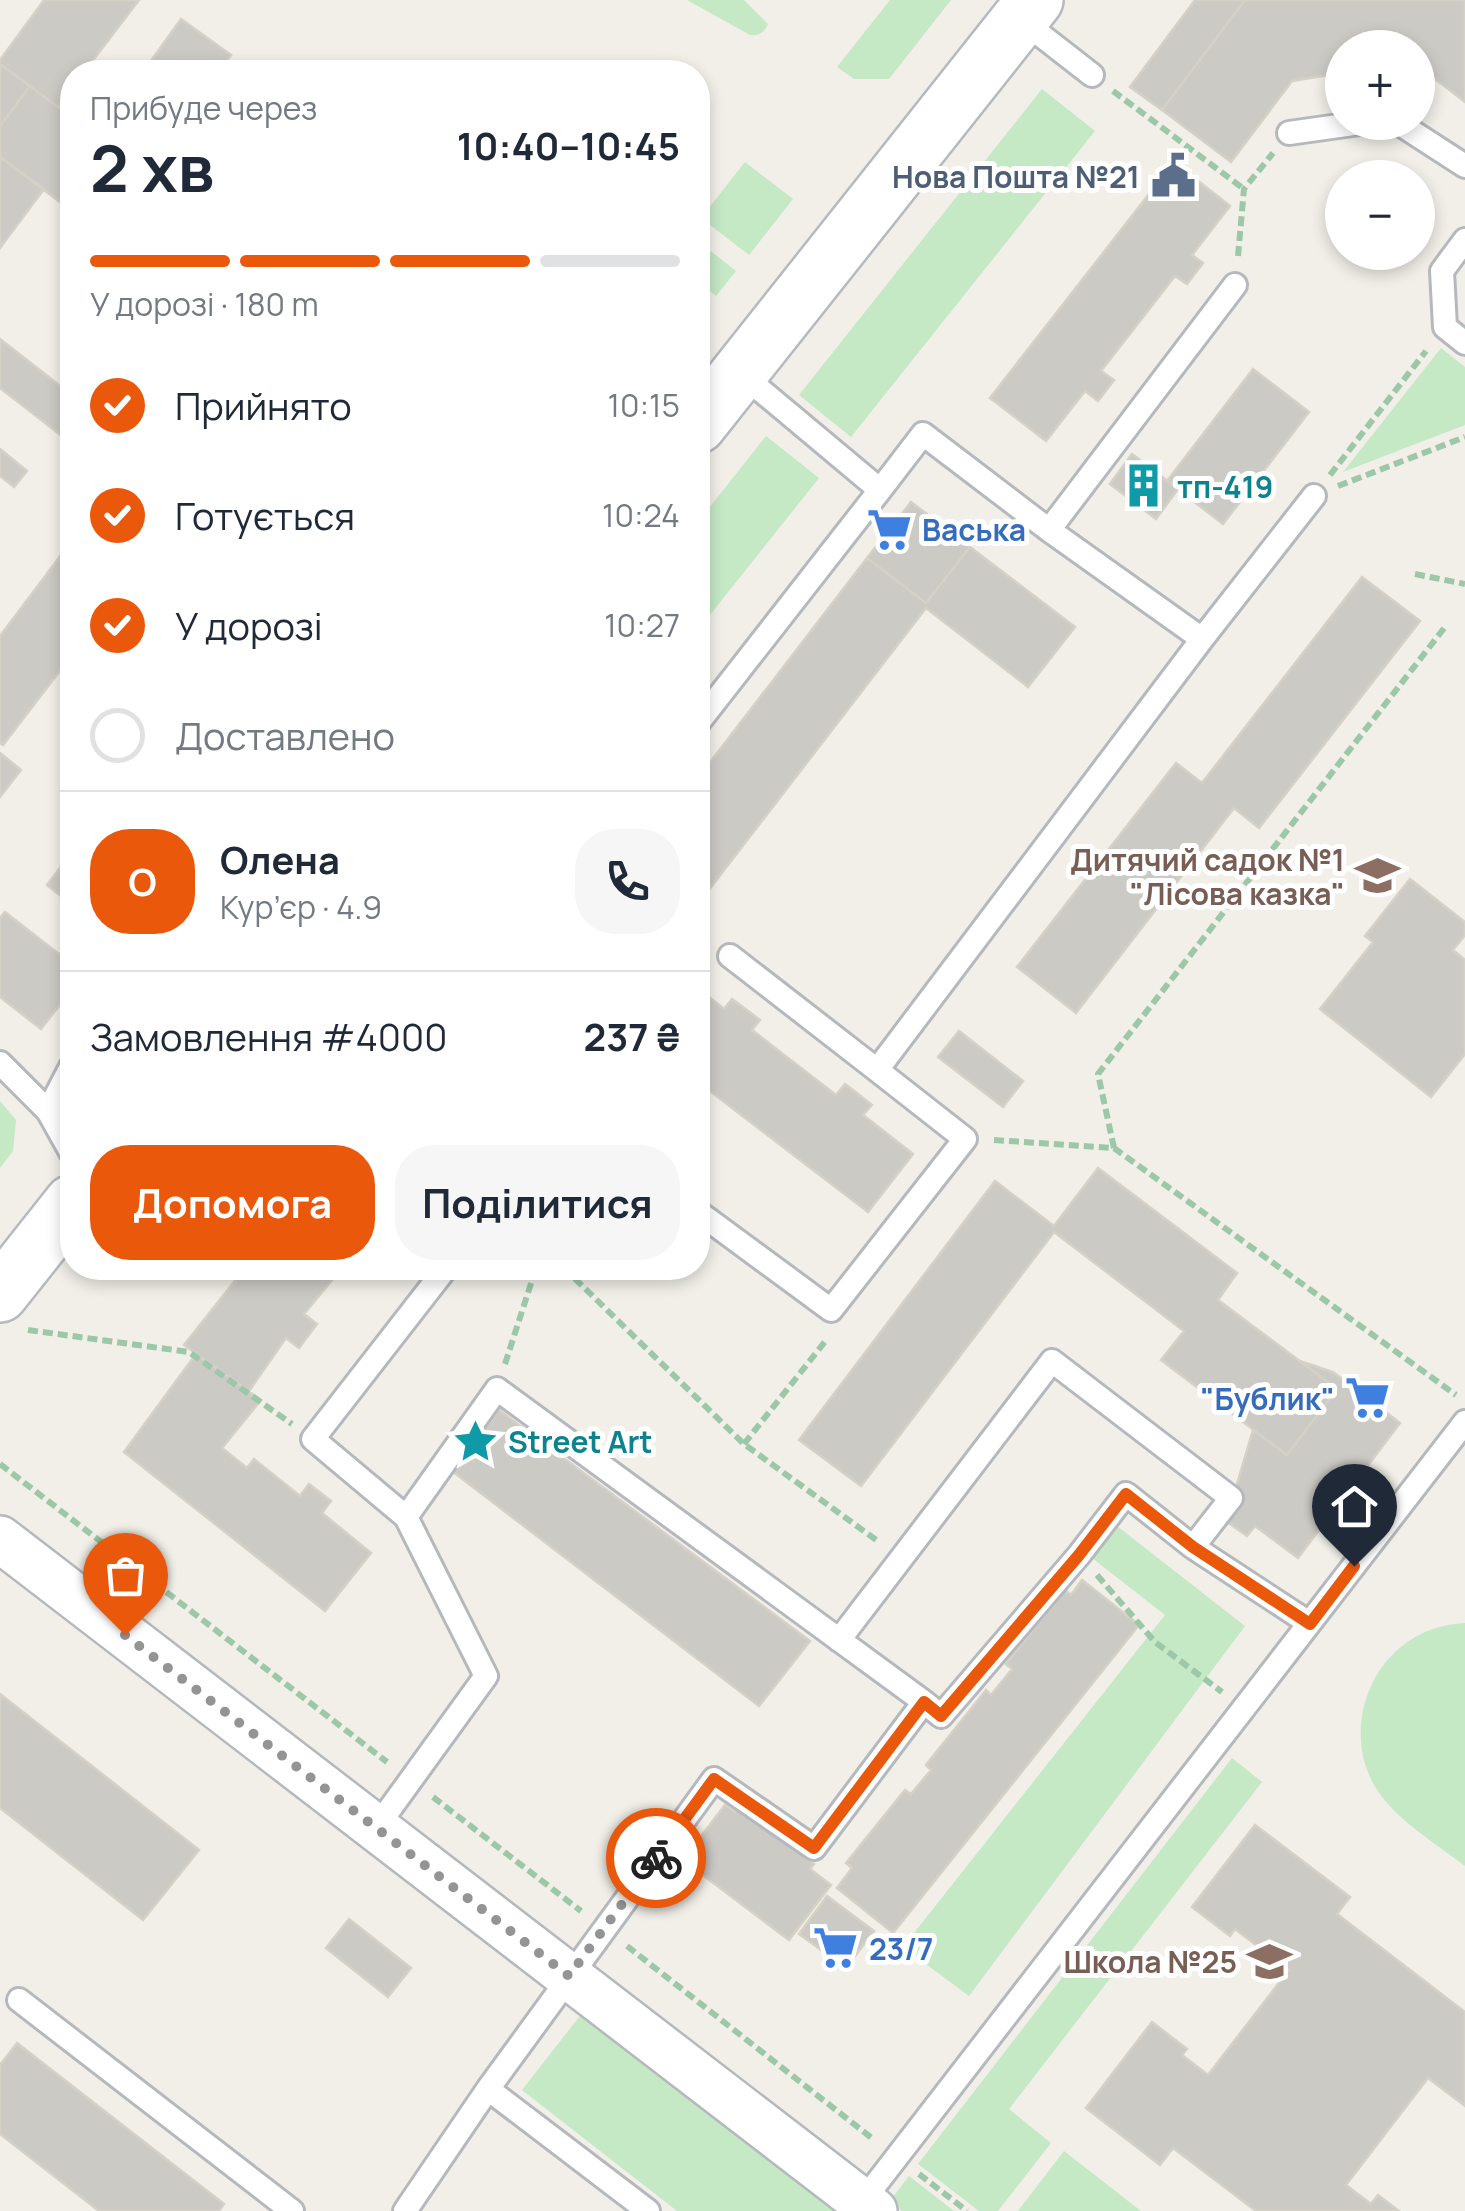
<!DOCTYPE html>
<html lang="uk">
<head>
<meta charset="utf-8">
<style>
	:root { --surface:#fff; --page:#f6f6f7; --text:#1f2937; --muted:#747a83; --line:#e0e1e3; --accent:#ea580c }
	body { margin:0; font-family:Manrope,sans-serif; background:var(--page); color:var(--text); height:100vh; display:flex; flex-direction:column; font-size:38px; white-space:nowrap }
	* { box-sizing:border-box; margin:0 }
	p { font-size:32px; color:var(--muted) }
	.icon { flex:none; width:55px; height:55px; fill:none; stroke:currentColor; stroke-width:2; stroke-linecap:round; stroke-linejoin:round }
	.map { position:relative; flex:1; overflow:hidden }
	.panel { position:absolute; left:60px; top:60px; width:650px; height:1220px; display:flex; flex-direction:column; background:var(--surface); border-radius:40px; box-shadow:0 5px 15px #0003 }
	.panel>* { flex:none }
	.buttons { position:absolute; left:1325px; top:30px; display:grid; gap:20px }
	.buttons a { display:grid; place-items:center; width:110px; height:110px; border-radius:50%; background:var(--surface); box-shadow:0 5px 15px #0003; font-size:50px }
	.pin { position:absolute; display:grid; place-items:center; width:85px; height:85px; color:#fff; margin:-102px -42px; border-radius:50% 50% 50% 0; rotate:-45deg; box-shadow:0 0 10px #0007 }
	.pin .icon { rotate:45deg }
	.courier { position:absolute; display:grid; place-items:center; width:100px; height:100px; margin:-50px; border:8px solid #ea580c; border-radius:50%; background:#fff; color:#222; box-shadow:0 2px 12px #0007 }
	.head em { font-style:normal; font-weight:700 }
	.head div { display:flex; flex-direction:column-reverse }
	.head { display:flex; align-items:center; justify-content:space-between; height:170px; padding:0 30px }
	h1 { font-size:65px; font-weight:700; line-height:75px }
	.bar { display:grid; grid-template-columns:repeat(4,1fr); gap:15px 10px; align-content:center; height:120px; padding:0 30px }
	.bar i { height:12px; border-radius:8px; background:var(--line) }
	.bar .current { background:var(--accent) }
	.bar p { grid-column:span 4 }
	.line { display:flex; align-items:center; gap:25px; padding:0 30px; border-top:2px solid var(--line) }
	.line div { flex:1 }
	.round { display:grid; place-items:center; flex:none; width:105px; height:105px; border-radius:40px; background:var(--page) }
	ol { padding:0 30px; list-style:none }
	li { display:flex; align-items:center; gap:30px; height:110px }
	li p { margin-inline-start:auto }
	li .icon { padding:10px; border-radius:50%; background:var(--accent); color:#fff; stroke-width:4 }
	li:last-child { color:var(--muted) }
	li i { width:55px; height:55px; border:5px solid var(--line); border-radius:50% }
	.action { display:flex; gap:20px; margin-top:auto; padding:20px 30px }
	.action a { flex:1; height:115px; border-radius:40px; background:var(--accent); color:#fff; font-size:40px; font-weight:700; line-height:115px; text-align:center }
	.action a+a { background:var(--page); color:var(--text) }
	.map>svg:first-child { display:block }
</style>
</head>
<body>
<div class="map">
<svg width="1465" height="2211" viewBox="0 0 1465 2211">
	<rect width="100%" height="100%" fill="#f1efe8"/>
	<path fill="#c5e8c5" d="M687,0h57l24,24c-4,8 -8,12 -18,11z
		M890,0h61l-62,79h-35l-17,-12z
		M1042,89l53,42 -244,306 -52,-42z
		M745,162l48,37 -44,56 -48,-37z
		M698,241l38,30 -20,25 -18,-15z
		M1441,348l24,19v58l-122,47z
		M766,436l53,42 -121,152v-108z
		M0,1101l16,19 -3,31 -13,17z
		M1117,1526l128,100 -276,370 -66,-49 262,-332 -73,-57z
		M1465,1623v243c-31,-24 -71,-47 -91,-81 -30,-53 -7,-125 47,-151 14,-7 29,-10 44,-11z
		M1232,1758l30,24 -253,327 42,34 -53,68h-19l-61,-47z
		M583,2012l255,199h-161l-155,-121z
		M1064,2151l77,60h-123z
		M909,2176l45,35h-52l-12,-10z"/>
	<path fill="#cccac5" stroke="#d6d1c6" stroke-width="2.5" d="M44,0h95l-55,72h-12v16l-14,19 -58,-43v-4z
		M1195,0h50l-83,110 -32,-23z
		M1245,0h220v102l-47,-36v-18h-76v25l-50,8 -61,81 -69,-52z
		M181,19l50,36 -12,17h-76z
		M0,64l30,22 -30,40z
		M30,86l42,32v93l-72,-54v-31z
		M0,157l44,32 -44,59z
		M1174,162l56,44 -38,49 11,8 -16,21 -12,-8 -74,95 13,9 -9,12 -7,9 -13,-10 -39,50 -56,-43z
		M0,339l72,56v49l-72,-56z
		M1253,369l56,43 -86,112 -56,-43z
		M0,449l27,22 -13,16 -14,-11z
		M1132,454l46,35 -22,30 -46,-35z
		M911,502l59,45 -44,56 -59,-45z
		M67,547l5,4v104l-69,90 -3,-2v-107z
		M970,547l105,80 -47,60 -102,-79 -228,296v-126l169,-220 59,45z
		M1362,577l58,44 -161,207 -25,-20 -158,205 -59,-46 159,-204 26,20z
		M0,753l21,17 -21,27z
		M72,852v53l-25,-20z
		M1410,879l55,43v13l-12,15 12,10v94l-34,43 -111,-88 53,-67 -8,-6z
		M5,912l67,52v25l-31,40 -41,-32v-79z
		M698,988l26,21 8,-10 28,21 -8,10 84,65 9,-11 27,21 -9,10 50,39 -45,58 -170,-130z
		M959,1031l64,50 -20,26 -65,-50z
		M1098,1168l139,105 -19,27 119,89 -50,66 -126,-95 23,-29 -130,-99 -193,254 -62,-46 196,-259 59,45z
		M245,1268h97l-38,46 13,10 -18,24 -13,-10 -37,53 -65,-46z
		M196,1354l65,46 -39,48 25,20 7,-9 46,37 9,-12 22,17 -9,12 49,40 -46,58 -201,-159z
		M1300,1361l33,11 67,51 -102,135 -43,-32 -8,10 -21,-15 27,-91 34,25 50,-66z
		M499,1410l311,231 -51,65 -307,-235z
		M1082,1580l57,45 -246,308 -56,-45 15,-20 -6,-5 59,-73 6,4 20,-24 -5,-5 60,-75 5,5 21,-26 -6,-5 59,-74 6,5z
		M0,1694l199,156 -56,70 -143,-112z
		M725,1805l10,7 4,-5 75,57 -4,5 21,16 -42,55 -106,-80z
		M1255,1825l95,72 -13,17 128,98v94l-37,-28 -82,107 25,19 7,-9 21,16h-143l-83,-63 -13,17 -74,-57 66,-86 35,27 -5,6 26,20 81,-105 -54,-41 -5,7 -38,-29z
		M827,1896l47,35 -28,37 -47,-34z
		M349,1919l62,49 -23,29 -62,-49z
		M17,2043l207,161 -5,7h-120l-99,-77v-69z"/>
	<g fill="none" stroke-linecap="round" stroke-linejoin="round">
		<defs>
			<path id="lane" d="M1020,19l72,56
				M1397,122l68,44
				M1289,133l78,-11
				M1465,240l-23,31 3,56 20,16
				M739,372l141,118 43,-56 126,96 153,109
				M1049,530l186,-245
				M698,723l182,-233
				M730,956l147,114 325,-431 112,-143
				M0,1063l48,48
				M72,1065l-24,46 24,43
				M698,1212l133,98 134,-171 -88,-69
				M406,1517l91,-128 427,313 -110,146 -100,-69 -226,310 160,122
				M839,1640l213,-279 179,137 -38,49 116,76
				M924,1702l17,14 138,-161 47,-61 67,53
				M376,1828l110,-152 -80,-159 -93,-78 133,-171
				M19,2000l273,211
				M862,2202l603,-780
				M405,2211l83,-122"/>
			<path id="street" d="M0,1539l874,672"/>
			<path id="secondary" d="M698,425l337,-425
				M0,1294l72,-91"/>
		</defs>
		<use href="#lane" stroke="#b5b8bc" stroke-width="28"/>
		<use href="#street" stroke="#b5b8bc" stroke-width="50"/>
		<use href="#secondary" stroke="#b6babf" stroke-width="60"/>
		<path stroke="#9cc7a9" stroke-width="6" stroke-dasharray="10 5" stroke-linecap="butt" d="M1113,91l131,98
			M1238,256l6,-67 29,-36
			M1330,475l96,-124
			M1338,486l127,-49
			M1415,574l50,10
			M994,1140l120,8 342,247
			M1114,1148l-16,-74 347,-447
			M564,1268l180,176 135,98
			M28,1330l161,22 103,72
			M505,1364l31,-96
			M744,1444l83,-105
			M0,1464l387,298
			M1097,1575l58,67 67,50
			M433,1797l148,114
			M627,1946l246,193
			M919,2174l48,37"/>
		<use href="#lane" stroke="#fff" stroke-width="22"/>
		<use href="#street" stroke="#fff" stroke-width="45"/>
		<use href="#secondary" stroke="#fff" stroke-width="55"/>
	</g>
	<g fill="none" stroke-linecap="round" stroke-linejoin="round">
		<path stroke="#929495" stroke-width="10" stroke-dasharray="0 18" d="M125,1635l444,341 87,-118"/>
		<path stroke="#ea580c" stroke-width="12" d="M656,1858l58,-79 100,69 110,-146 17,14 138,-161 47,-61 67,53 117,77 44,-58"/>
	</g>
	<defs>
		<symbol id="civic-bare" viewBox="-9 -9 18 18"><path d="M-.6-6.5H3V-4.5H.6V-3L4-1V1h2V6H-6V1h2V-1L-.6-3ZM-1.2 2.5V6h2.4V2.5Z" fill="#5c6f8a" stroke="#fff" stroke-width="2.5" paint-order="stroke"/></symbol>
		<symbol id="building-bare" viewBox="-9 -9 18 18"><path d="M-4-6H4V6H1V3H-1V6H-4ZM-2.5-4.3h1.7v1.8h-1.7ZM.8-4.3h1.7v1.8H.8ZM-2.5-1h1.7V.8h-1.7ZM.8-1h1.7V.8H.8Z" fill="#0f9aa8" stroke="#fff" stroke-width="2.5" paint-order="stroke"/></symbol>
		<symbol id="supermarket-bare" viewBox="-9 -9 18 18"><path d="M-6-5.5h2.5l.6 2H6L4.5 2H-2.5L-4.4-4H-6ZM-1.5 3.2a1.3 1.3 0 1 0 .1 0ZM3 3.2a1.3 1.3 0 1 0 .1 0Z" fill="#3f7fe0" stroke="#fff" stroke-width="2.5" paint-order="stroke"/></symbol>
		<symbol id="school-bare" viewBox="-9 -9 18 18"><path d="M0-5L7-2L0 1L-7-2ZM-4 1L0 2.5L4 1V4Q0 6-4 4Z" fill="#8d6e63" stroke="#fff" stroke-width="2.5" paint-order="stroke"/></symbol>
		<symbol id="sight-bare" viewBox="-9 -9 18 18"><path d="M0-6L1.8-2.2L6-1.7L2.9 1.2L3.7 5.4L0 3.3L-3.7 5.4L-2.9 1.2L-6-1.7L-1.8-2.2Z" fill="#0f9aa8" stroke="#fff" stroke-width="2.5" paint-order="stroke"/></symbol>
	</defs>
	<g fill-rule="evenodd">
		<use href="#civic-bare" x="1142" y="144" width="63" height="63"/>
		<use href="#building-bare" x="1112" y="454" width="63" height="63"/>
		<use href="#supermarket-bare" x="858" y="498" width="63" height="63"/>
		<use href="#school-bare" x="1346" y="844" width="63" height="63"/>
		<use href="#supermarket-bare" x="1336" y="1366" width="63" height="63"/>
		<use href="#sight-bare" x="444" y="1410" width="63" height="63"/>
		<use href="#supermarket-bare" x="804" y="1916" width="63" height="63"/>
		<use href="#school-bare" x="1238" y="1930" width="63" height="63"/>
	</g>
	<g text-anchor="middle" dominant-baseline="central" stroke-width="10" stroke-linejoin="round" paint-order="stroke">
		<g font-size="30" font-weight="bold" fill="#4e5e75" stroke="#fff" text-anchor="end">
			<text x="1140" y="176">Нова Пошта №21</text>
		</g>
		<g font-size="30" font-weight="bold" fill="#0d838f" stroke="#fff" text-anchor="start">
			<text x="1177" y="486">тп-419</text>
			<text x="508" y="1441">Street Art</text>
		</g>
		<g font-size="30" font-weight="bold" fill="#366cbe" stroke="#fff" text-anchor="start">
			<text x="922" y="529">Васька</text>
			<text x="1335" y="1398" text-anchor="end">"Бублик"</text>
			<text x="869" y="1948">23/7</text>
		</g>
		<g font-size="30" font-weight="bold" fill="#785e54" stroke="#fff" text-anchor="end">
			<text x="1345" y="859">Дитячий садок №1<tspan x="1345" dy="34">"Лісова казка"</tspan></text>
			<text x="1237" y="1961">Школа №25</text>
		</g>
	</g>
</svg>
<div class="buttons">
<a>+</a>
<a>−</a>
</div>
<div class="pin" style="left:125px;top:1635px;background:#ea580c"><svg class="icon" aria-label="bag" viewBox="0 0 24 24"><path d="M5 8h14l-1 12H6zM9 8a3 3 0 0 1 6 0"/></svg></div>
<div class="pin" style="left:1354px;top:1566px;background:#1f2937"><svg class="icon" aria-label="home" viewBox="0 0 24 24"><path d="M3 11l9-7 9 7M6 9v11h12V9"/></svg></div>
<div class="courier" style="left:656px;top:1858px"><svg class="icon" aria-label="bike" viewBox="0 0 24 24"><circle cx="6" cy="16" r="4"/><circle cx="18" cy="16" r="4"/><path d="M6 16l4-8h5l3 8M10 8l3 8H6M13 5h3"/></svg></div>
<section class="panel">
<div class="head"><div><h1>2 хв</h1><p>Прибуде через</p></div><em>10:40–10:45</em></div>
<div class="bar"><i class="current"></i><i class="current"></i><i class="current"></i><i></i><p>У дорозі · 180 m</p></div>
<ol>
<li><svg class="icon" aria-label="check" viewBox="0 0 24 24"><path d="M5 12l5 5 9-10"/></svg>Прийнято<p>10:15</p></li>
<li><svg class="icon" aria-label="check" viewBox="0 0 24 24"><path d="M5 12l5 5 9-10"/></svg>Готується<p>10:24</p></li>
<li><svg class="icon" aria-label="check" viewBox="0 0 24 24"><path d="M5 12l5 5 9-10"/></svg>У дорозі<p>10:27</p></li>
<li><i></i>Доставлено</li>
</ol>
<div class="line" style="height:180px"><b class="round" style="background:var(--accent);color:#fff">О</b><div><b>Олена</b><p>Кур’єр · 4.9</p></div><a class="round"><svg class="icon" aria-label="phone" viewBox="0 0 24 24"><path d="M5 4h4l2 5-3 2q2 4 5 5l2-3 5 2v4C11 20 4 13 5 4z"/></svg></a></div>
<div class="line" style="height:130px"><div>Замовлення #4000</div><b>237 ₴</b></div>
<div class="action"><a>Допомога</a><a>Поділитися</a></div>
</section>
</div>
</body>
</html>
